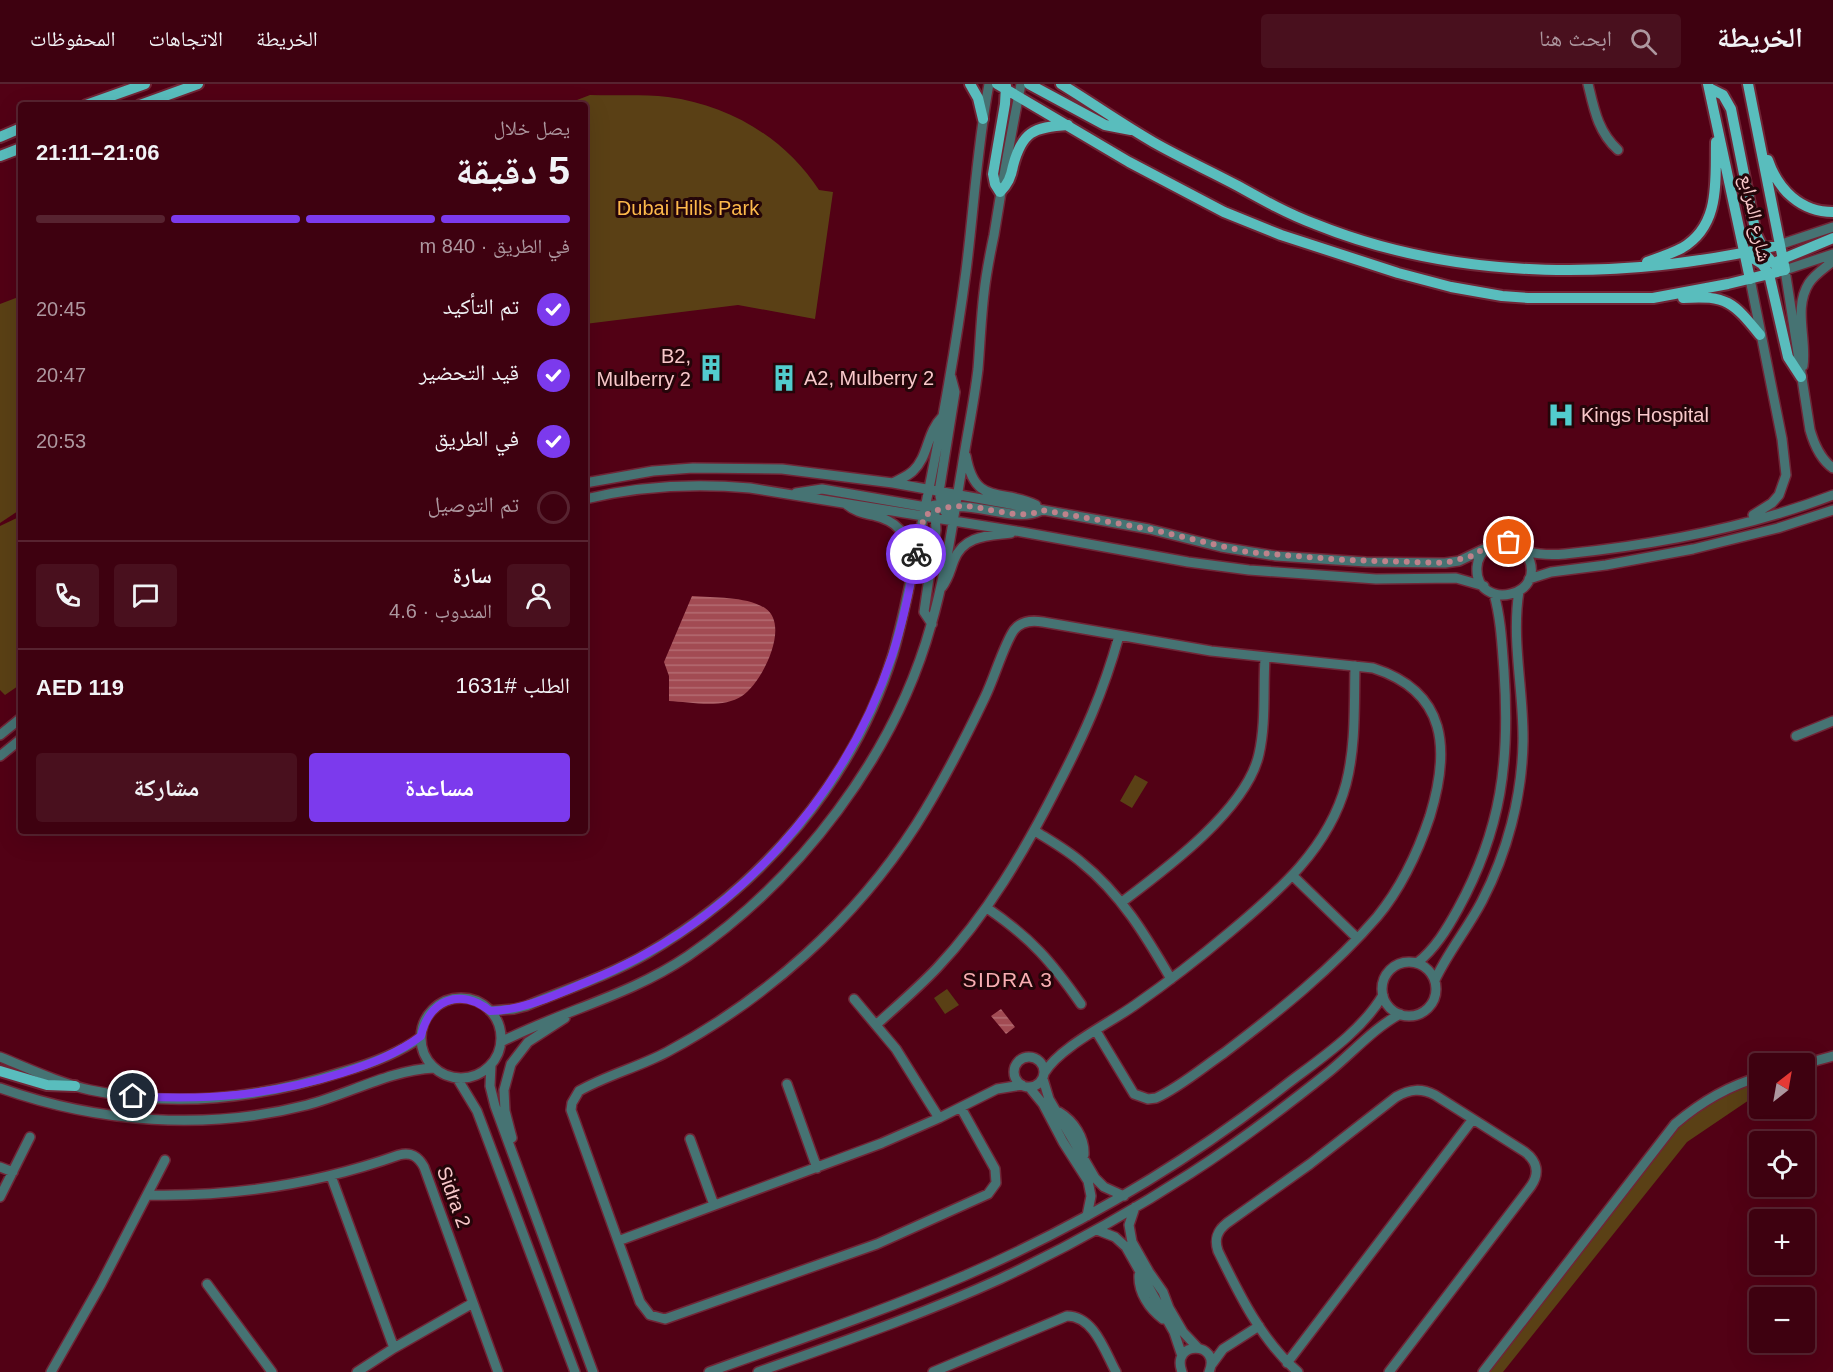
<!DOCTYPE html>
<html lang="ar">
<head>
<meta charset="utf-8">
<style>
	:root { --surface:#3e0110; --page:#49101e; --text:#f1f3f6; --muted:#ad979f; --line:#572330; --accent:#7c3aed }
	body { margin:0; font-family:Arial,"Noto Naskh Arabic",sans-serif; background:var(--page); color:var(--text); direction:rtl; height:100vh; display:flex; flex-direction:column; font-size:22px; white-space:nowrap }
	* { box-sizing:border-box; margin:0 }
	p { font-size:20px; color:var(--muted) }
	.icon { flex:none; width:33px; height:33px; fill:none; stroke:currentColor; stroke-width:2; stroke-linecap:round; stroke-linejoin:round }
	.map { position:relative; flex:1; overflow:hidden; direction:ltr }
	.panel { position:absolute; left:18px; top:18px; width:570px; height:732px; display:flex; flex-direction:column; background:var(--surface); border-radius:6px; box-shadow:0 6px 24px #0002,0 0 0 2px var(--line); direction:rtl }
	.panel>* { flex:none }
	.needle { width:39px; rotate:31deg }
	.tools { position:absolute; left:1749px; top:969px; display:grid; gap:12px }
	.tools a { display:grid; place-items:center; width:66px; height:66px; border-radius:6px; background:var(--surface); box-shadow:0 6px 24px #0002,0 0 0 2px var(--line); font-size:30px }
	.pin { position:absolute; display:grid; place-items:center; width:51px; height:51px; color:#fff; margin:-26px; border:3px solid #fff; border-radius:50%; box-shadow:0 2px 6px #0007 }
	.courier { position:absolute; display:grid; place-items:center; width:60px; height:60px; margin:-30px; border:4px solid #7c3aed; border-radius:50%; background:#fff; color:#222; box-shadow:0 2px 8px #0007 }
	.head em { font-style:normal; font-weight:800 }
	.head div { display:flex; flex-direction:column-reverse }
	.head { display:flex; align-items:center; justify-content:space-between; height:102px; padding:0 18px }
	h1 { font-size:39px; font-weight:800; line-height:45px }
	.bar { display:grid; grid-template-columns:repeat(4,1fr); gap:9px 6px; align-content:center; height:72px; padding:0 18px }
	.bar i { height:8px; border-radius:4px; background:var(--line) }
	.bar .selected { background:var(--accent) }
	.bar p { grid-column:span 4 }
	.line { display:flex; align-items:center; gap:15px; padding:0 18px; border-top:2px solid var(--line) }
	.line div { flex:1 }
	.round { display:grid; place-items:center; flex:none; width:63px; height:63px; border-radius:6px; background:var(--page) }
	ol { padding:0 18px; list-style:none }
	li { display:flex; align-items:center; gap:18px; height:66px }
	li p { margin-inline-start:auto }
	li .icon { padding:6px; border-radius:50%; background:var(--accent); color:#fff; stroke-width:4 }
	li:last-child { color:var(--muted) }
	li i { width:33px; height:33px; border:3px solid var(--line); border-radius:50% }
	.button { display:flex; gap:12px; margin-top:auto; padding:12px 18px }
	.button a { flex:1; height:69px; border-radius:6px; background:var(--accent); color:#fff; font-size:24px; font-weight:800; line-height:69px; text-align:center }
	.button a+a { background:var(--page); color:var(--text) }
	header { display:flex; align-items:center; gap:36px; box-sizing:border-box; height:84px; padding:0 30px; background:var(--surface); border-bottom:2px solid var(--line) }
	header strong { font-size:28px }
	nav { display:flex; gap:33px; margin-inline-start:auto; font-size:21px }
	.search { width:420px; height:54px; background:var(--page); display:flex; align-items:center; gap:15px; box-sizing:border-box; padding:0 21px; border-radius:6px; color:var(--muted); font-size:22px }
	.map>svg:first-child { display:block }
</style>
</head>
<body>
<header>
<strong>الخريطة</strong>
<div class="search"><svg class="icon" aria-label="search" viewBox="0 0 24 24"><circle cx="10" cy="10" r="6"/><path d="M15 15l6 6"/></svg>ابحث هنا</div>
<nav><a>الخريطة</a><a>الاتجاهات</a><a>المحفوظات</a></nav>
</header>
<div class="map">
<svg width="1833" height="1288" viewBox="0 0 1833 1288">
	<defs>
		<pattern id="water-rules" width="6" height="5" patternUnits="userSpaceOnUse" patternTransform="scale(1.5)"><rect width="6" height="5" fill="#a24b53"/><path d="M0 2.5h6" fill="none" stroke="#b46c72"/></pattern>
	</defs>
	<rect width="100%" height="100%" fill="#520115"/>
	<path fill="#5a4015" d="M590,11c25,1 52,-1 78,2 61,8 117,41 151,93l14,2 -18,127 -77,-14 -153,19v-219h-21z
		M21,212v213l-21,14v-219z
		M21,432v168l-16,11 -5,-5v-164z
		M1135,691l13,7 -16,26 -12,-7z
		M947,905l12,16 -14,9 -11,-16z
		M1759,990v21l-4,1 -68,46 -184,230h-26l197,-245 76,-51z"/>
	<path fill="url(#water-rules)" d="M692,512c23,2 53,0 73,12 26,17 -3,75 -23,88 -19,13 -52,6 -73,5v-25l-5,-14z
		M1001,925l14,18 -9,7 -15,-18z"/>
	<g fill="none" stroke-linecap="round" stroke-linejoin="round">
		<defs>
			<path id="minor" d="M1588,0c6,25 10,48 30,66
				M1779,161l54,-18
				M1833,170l-48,16 25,160c4,14 10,29 23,38
				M1750,195l32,160 4,36 -7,20 -7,8 -19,12
				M1803,282c4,-27 -10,-58 6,-83 6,-9 16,-15 24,-22
				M951,293l4,15 -16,100 4,17 10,12
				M966,372c9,51 36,32 70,49
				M585,399l68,-12 40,-3 89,1 111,14 256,46 72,18 55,9 90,6 79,1 14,-2 25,-12
				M893,399c7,-4 15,-7 20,-12 16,-15 13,-38 30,-55
				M796,409l26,-4 104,18 15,-3 16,-9
				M585,415c54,-13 109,-16 165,-11l272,44 166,30 61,8 127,9 80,-1 28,8
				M846,420c8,7 16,9 26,11 33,8 32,21 42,51
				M950,423c28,-4 66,15 90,4
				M1525,467c29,47 -51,62 -48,16 1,-15 16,-29 32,-25 8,1 12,8 20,10 12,3 24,3 36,2 88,-9 185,-27 268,-59
				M1529,495l22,-7 55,-7 87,-16 85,-21 55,-18
				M942,503c7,-9 8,-17 12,-27 10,-25 34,-24 57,-27
				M932,540l-8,-12 12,-82 -1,-17
				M0,651l21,-17
				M1796,652l37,-15
				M0,672l21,-17
				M1035,747c16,10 32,19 46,31 40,32 65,74 90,117
				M1293,792l64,62
				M1122,818c44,-33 125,-93 137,-148 7,-31 4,-64 6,-96
				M987,824c44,30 64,53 94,96
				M1382 905a27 27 0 1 1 54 0a27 27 0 1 1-54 0Z
				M1417,879c18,-14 30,-34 41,-54 44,-80 52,-149 46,-238 -2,-26 -3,-52 -10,-77
				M1435,896c13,-28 33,-52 47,-79 25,-48 40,-104 41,-159 1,-50 -12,-101 -4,-151
				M421 954a40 40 0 1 1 80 0a40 40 0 1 1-80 0Z
				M854,915l42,50 43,69
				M490,927l24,-2 12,-3c41,-17 84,-31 122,-53 113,-66 206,-173 245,-299 13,-45 21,-91 30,-136 17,-82 32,-164 43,-247 8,-63 11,-124 23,-187
				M877,940c20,-18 41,-36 60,-56 50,-53 87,-116 120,-181 27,-52 46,-94 62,-151
				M501,958c63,-32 128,-46 187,-86 111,-76 207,-201 243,-331 15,-51 22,-105 31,-157 5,-33 12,-65 16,-99 2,-25 3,-51 6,-76 2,-19 6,-39 10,-58 8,-51 17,-101 27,-151
				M1014 988a15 15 0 1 1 30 0a15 15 0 1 1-30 0Z
				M0,973c30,12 59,26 90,33 84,18 171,8 252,-18 28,-8 56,-18 79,-35
				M1804,980l29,-8
				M491,981l-1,21 5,20 98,266
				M1045,988c15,-25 65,-49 90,-67 33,-23 64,-47 95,-73 49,-41 99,-84 116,-148 10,-38 8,-80 9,-118
				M457,994l20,33 98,261
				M1043,995l6,20 46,79 9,9 20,9
				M787,1000l30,84
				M1029,1003l14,17 20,38 25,39 3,15 -4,20
				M0,1004c98,35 206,43 307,17 42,-11 83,-35 127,-37
				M961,1024l34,61 1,14 -8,11 -111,50 -212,75 -15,-4 -10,-13 -69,-192 1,-7 7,-12c28,-16 60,-24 88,-39 99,-53 188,-132 249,-227 26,-41 48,-84 69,-128 9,-18 19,-53 29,-67 7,-9 18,-10 29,-8l168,29 162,17c75,24 77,82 57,148 -12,36 -29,72 -53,101 -44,51 -99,95 -153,136 -22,15 -44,34 -68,45l-8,1 -14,-5 -38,-63
				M1059,1028c15,9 26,26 25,43
				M512,1054l-7,-27 -1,-21 7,-26 17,-22 37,-24
				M690,1055l24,66
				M0,1083l13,5
				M331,1092l63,172
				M147,1111c87,2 170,-11 252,-40 12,-3 19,1 25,12l74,205
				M0,1113l30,-60
				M1135,1123l-6,18 3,17 17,30 14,20 6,16 14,24 15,16
				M1097,1146l18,7 11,10 48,85 8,24
				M618,1157l264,-98 57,-25 58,-29 25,-4
				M1139,1191c-1,17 10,34 24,44
				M207,1200l65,88
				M1287,1279l186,-244
				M1212,1280l11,-15 36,-23
				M51,1288l50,-88 64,-124
				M357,1288l37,-24 79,-45
				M709,1288c85,-31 172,-60 255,-96 115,-50 224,-114 323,-192 34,-26 74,-52 96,-89
				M758,1288c81,-29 163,-57 242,-93 66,-31 129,-66 191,-106 48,-31 94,-66 139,-102 23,-19 44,-43 70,-57
				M933,1288l134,-56c27,0 38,36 49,56
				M1182,1288c-12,-32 40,-31 27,0
				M1298,1288c-37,-32 -59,-78 -80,-121 -4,-12 -1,-20 9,-28l83,-59 86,-67c14,-8 25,-9 39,-2l90,57c12,9 15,21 6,34l-142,186
				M1483,1288l192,-248c26,-22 52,-38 85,-47"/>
			<path id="major" d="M970,0l8,14 5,21
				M997,0l132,78 95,50 57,23 117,38 53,14 51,9 26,2h125l75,-14 57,-14
				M1029,0l76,41 26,5
				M1061,0c31,19 61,40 92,58 28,16 57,29 85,44 25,14 50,28 77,38 146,59 313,56 464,21
				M1708,0l42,195
				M1748,0l37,186
				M1006,2l-1,18 -12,70 2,10 5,8c8,-8 11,-15 13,-26 9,-34 20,-39 55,-41
				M1709,4l14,7 8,14 25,125 10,21 7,8 12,7
				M86,21l59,-21
				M140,21l58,-21
				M0,53l21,-9
				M0,72l21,-8
				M1768,76c10,30 33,52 65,52
				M1745,169l17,11 7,10 19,83 13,20
				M1778,177l55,-23
				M1647,178c11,-4 24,-8 35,-14 39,-23 33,-67 34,-106
				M1683,214c44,-3 50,4 77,37
				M0,987l47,14 28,1"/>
		</defs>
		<use href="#minor" stroke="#702536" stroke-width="12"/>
		<use href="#major" stroke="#702536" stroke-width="14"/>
		<use href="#minor" stroke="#467373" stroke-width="9"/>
		<use href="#major" stroke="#59bdbd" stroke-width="10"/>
	</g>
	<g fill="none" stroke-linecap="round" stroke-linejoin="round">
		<path stroke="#be828b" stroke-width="6" stroke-dasharray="0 10.8" d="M916,470l8,-38c12,-7 26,-10 40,-10 23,1 58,15 78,4l107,19 98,23 97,8 101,3 27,-7 18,-11 10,-3h9"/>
		<path stroke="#7c3aed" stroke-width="8" d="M133,1012c74,5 138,-1 209,-23 28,-9 55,-19 79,-37 8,-36 39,-49 69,-25 35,-1 67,-17 99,-30 142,-57 255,-181 303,-325 11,-33 18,-68 24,-102"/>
	</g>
	<defs>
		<symbol id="building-bare" viewBox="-9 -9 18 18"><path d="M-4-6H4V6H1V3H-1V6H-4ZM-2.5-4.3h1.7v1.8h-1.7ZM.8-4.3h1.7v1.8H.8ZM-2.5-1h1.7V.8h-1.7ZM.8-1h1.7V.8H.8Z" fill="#52cdce" stroke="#240509" stroke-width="2.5" paint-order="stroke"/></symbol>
		<symbol id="hospital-bare" viewBox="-9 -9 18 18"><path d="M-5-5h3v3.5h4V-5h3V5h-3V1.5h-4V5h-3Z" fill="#52cdce" stroke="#240509" stroke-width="2.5" paint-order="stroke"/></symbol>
	</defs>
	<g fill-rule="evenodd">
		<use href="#building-bare" x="692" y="265" width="38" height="38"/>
		<use href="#building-bare" x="765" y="275" width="38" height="38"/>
		<use href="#hospital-bare" x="1542" y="312" width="38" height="38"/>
	</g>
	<g text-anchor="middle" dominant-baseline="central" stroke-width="6" stroke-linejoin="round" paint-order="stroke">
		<g font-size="20" fill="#fdb94b" stroke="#240509">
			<text x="688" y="124">Dubai Hills Park</text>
		</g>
		<g font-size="20" fill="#f8c8ca" stroke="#240509">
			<text transform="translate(1756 134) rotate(78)">شارع المرابع</text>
			<text transform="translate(454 1113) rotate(70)">Sidra 2</text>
		</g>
		<g font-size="20" fill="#f8c8ca" stroke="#240509" text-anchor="start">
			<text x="691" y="272" text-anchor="end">B2,<tspan x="691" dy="23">Mulberry 2</tspan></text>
			<text x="804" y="294">A2, Mulberry 2</text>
			<text x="1581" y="331">Kings Hospital</text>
		</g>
		<g font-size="21" letter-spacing="1.5" fill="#f9aeb2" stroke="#240509">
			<text x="1008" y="895">SIDRA 3</text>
		</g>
	</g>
</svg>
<div class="tools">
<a><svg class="needle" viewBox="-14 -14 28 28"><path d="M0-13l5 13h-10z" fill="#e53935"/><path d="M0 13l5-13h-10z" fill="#ad979f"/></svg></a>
<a><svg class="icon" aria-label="locate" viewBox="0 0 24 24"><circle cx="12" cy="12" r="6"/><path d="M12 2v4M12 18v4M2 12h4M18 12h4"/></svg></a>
<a>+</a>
<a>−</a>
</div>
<div class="pin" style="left:1509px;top:458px;background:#ea580c"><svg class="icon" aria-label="bag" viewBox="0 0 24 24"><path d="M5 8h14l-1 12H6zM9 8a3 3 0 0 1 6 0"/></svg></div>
<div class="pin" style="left:133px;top:1012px;background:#1f2937"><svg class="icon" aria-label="home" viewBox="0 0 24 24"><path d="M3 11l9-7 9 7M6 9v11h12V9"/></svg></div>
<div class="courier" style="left:916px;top:470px"><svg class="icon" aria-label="bike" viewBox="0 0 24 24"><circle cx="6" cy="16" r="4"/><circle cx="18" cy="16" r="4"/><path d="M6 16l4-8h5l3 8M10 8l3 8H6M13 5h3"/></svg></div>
<section class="panel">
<div class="head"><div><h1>5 دقيقة</h1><p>يصل خلال</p></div><em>21:06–21:11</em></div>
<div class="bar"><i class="selected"></i><i class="selected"></i><i class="selected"></i><i></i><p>في الطريق · 840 m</p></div>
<ol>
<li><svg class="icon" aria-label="check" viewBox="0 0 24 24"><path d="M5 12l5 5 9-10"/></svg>تم التأكيد<p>20:45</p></li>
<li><svg class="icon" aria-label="check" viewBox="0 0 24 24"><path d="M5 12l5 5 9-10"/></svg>قيد التحضير<p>20:47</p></li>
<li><svg class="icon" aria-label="check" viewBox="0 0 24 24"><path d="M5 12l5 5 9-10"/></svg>في الطريق<p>20:53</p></li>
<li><i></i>تم التوصيل</li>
</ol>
<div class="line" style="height:108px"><a class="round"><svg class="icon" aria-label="person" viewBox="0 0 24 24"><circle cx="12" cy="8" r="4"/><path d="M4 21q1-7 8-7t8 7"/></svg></a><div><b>سارة</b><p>المندوب · 4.6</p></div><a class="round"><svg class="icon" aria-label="chat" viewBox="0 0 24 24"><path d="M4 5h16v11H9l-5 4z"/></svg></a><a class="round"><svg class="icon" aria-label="phone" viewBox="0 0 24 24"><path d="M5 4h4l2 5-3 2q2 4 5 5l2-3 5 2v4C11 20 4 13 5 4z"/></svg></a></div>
<div class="line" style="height:78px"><div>الطلب #1631</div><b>AED 119</b></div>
<div class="button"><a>مساعدة</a><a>مشاركة</a></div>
</section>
</div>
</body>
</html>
